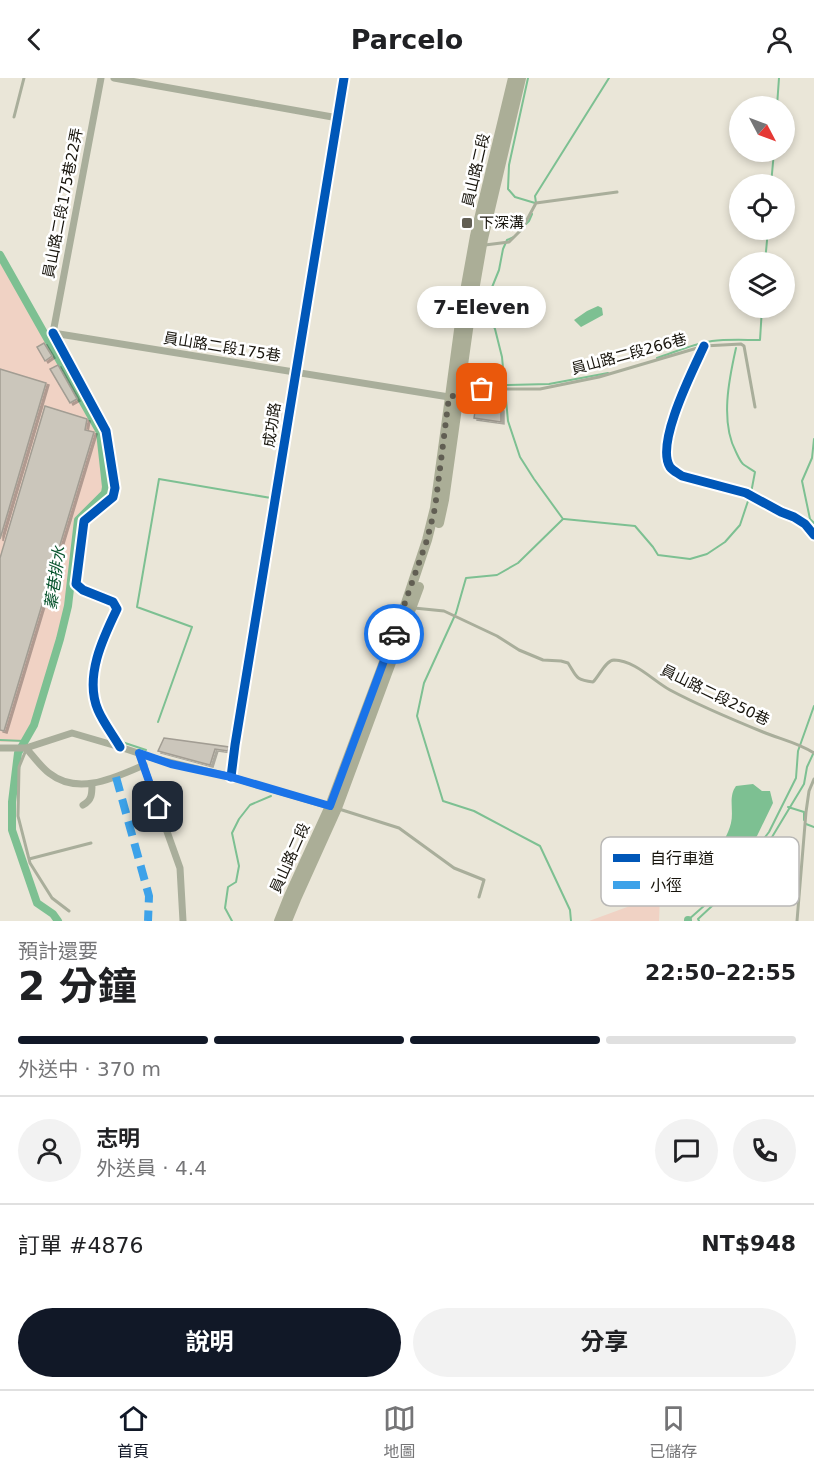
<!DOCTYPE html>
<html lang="zh-TW">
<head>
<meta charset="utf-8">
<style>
	:root { --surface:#fff; --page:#f2f2f2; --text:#202124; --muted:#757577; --line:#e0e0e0; --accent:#111827 }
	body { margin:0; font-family:"DejaVu Sans","Noto Sans TC",sans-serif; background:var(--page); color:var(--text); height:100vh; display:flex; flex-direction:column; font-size:22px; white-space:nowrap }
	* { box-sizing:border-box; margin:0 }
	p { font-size:20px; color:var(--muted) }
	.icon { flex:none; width:33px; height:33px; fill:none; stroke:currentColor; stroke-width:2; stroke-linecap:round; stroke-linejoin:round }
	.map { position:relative; height:843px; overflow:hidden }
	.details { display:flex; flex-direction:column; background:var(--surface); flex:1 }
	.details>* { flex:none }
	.needle { width:39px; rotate:131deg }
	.fabs { position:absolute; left:729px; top:18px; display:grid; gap:12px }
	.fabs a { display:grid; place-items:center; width:66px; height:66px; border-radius:50%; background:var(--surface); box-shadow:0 3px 9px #0003; font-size:30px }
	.pin { position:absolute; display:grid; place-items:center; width:51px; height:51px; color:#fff; margin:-26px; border-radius:12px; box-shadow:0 3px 9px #0006 }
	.courier { position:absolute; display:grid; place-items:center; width:60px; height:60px; margin:-30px; border:4px solid #1a73e8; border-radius:50%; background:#fff; color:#222; box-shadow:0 2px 8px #0007 }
	.bubble { position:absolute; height:42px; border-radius:21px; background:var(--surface); box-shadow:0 3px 9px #0003; font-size:20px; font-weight:700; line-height:42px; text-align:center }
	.overview em { font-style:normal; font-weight:700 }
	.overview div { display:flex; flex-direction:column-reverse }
	.overview { display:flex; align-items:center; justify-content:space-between; height:102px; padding:0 18px }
	h1 { font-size:39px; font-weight:700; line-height:45px }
	.bar { display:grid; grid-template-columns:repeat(4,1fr); gap:9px 6px; align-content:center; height:72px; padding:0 18px }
	.bar i { height:8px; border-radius:4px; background:var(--line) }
	.bar .selected { background:var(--accent) }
	.bar p { grid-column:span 4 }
	.line { display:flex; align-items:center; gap:15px; padding:0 18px; border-top:2px solid var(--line) }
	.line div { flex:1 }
	.round { display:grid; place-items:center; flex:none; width:63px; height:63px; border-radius:32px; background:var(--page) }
	.action { display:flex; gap:12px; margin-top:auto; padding:12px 18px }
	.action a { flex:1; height:69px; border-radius:36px; background:var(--accent); color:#fff; font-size:24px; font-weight:700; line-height:69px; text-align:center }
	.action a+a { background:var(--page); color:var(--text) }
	header { display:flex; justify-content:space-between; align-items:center; height:78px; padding:0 18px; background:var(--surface); font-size:27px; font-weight:700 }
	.dock { display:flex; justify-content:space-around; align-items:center; height:84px; border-top:2px solid var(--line); background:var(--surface); font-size:16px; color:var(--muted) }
	.dock a { display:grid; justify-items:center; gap:3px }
	.dock .selected { color:var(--accent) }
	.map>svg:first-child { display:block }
</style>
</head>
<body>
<header><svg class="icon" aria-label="back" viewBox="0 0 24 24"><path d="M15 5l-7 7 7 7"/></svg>Parcelo<svg class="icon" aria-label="person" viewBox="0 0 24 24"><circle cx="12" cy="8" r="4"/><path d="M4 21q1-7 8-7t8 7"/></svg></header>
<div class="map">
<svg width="814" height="843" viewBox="0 0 814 843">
	<defs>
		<filter id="shadow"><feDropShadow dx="3" dy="2" stdDeviation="0" flood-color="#0004"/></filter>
	</defs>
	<rect width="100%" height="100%" fill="#eae6d8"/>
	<path fill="#f0d2c4" d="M0,182l45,77 53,96 5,58 -25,25 -14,107 -30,100 -14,19h-20z
		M660,817l-1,26h-70z"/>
	<path fill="#7dc092" d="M598,228l4,2 1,7 -22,12 -7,-7 13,-9z
		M753,706l9,7h8l3,12 -16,33 -15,18 -42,47 -7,-19c12,-19 32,-35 38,-59 3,-13 -3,-26 5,-37z"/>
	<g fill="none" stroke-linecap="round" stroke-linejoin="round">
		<path stroke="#7dc092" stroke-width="2" d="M528,0l-19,87 -1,24 7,8 20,6
			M777,28l2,-28
			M771,106l3,-32
			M536,125l-1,-7 74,-118
			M526,146l3,-3 3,-7
			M514,159l-7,3 -4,9 -4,21 -15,37 11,22 7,28 6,64 12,36 14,22 29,40 -45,44 -21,12 -31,3 -10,35 -32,70 -7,33 26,85 31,10 66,35 30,64 1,11
			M765,184l3,-32
			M736,270c-7,31 -16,74 0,104 2,4 4,9 7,12 4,3 9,6 12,8l-4,21
			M657,280c18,-6 36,-14 55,-17 15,-2 32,-1 48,-1l2,-32
			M505,307l44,-1 59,-11
			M814,361l-2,19 -10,23 8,38 4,4
			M564,441l71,7 18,21 5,8 32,4 17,-5 18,-12 15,-17 9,-27
			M96,607l4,-21
			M97,613l2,13 23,38 24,8
			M158,644l34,-95 -55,-20 22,-128 112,19
			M0,662l24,1
			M788,729l16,5v8
			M806,746l8,3
			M688,842l42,-37 39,-51 27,-54 2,-27 16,-45
			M232,843l-7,-13 3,-21 8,-5 3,-16 -7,-33 7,-14 11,-14 21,-9
			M699,843l-1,-2 28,-26 26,-29 17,-22 35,-58 3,-17 7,-15"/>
		<path stroke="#7dc092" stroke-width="8" d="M0,177l100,177 6,55 -1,6 -27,27 -10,86 -8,33 -26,86 -16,28 -6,49v28l25,73 16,11 5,7
			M688,842v1"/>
	</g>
	<path fill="#cbc6bb" stroke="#a29d93" stroke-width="1.5" filter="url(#shadow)" d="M44,265l8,13 -7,5 -8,-14z
		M58,287l19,34 -7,4 -20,-34z
		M0,291l46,14 -46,156z
		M476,327l25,4v13l-27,-4z
		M45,328l42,13 -2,11 9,2 -90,299 -4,-1v-172z
		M164,660l65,9 -1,4 -13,-2 -5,16 -52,-14z"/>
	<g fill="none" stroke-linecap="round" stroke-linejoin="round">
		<path stroke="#a9ae9b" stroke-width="3" d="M14,39l10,-39
			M485,167l24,-3 13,-13 14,-26 81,-11
			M461,316l21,-5h58l59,-12 105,-31 37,-2 3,2 11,61
			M414,530l30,3 53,25 22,14 24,10 18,1 7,2c9,14 7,17 25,19 6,-6 13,-22 21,-22 22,1 38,20 56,30 30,16 61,29 93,42 17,7 36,11 51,21
			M26,672l-7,17 -1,49 12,47 22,35 17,13
			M339,731l60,19 55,40 30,12 -5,17
			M29,781l62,-16
			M797,843l9,-109 3,-21 5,-12"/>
		<path stroke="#a9ae9b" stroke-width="7" d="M114,0l224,40
			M53,255l53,98 9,57 -2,9 -29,24 -8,63 7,6 30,12 4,7c-14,29 -33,68 -19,101 5,12 15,25 22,37
			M53,255l396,64 4,-1
			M53,255l48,-255
			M704,268c-11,24 -49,98 -34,121 3,4 8,6 12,9l64,17 35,19 13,5 11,7 9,11
			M0,670h26l46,-15 48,14 36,12 75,18 101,30
			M26,670c7,8 15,19 23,25 29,23 65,5 95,-8
			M139,675l41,115 3,53
			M231,699l4,-32 109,-667
			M83,727c9,-5 9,-11 9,-21"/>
		<path stroke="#abae97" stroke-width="10" d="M439,445l5,-23 27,-192 12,-69 38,-161
			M279,843l10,-25 41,-90 75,-200 22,-66 8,-32 27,-200 13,-72 38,-158
			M287,843l9,-22 41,-91 82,-221"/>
		<path stroke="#3da2e9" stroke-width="8" stroke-dasharray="15 8" stroke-linecap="butt" d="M116,699l33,119 -1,25"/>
		<defs>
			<path id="cycleway" d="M53,255l53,98 9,57 -2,9 -29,24 -8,63 7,6 30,12 4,7c-14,29 -33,68 -19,101 5,12 15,25 22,37
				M704,268c-11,24 -49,98 -34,121 3,4 8,6 12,9l64,17 35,19 13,5 11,7 9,11
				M231,699l4,-32 109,-667"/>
		</defs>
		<use href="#cycleway" stroke="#fff" stroke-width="13"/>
		<use href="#cycleway" stroke="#0057b8" stroke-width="9"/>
	</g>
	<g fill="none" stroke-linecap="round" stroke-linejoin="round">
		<path stroke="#615e53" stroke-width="6" stroke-dasharray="0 10.8" d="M394,556l33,-94 8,-32 14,-111 33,-8"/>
		<path stroke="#1a73e8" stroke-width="8" d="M158,729l-19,-54 32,11 60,13 99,29 64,-172"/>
	</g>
	<rect fill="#615e53" stroke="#fff" stroke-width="2" x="461" y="139" width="12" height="12" rx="3"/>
	<g text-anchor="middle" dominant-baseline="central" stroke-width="5" stroke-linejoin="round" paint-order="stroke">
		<g font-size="15" fill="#17140c" stroke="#fff">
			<text transform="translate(476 92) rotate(-77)">員山路二段</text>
			<text transform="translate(63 125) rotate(-79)">員山路二段175巷22弄</text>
			<text transform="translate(222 269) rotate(9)">員山路二段175巷</text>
			<text transform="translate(629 276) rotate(-15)">員山路二段266巷</text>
			<text transform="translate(272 347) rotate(-81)">成功路</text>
			<text transform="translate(715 617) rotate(26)">員山路二段250巷</text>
			<text transform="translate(290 780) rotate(-66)">員山路二段</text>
		</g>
		<g font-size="15" fill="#17140c" stroke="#fff" text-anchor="start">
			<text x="479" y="145">下深溝</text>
		</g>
		<g font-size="16" font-style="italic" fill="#06532c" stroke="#fff">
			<text transform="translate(55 500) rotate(-82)">蓁巷排水</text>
		</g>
	</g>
	<rect x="601" y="759" width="198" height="69" rx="9" fill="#fff" stroke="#b9b8b6" stroke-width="1.5"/>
	<rect x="613" y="776" width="27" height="8" fill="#0057b8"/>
	<rect x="613" y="803" width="27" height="8" fill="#3da2e9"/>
	<g font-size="16" fill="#17140c">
		<text x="650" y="786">自行車道</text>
		<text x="650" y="813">小徑</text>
	</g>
</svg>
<div class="fabs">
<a><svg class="needle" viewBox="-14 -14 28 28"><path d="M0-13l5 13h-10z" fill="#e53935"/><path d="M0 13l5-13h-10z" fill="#757577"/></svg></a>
<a><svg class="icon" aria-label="locate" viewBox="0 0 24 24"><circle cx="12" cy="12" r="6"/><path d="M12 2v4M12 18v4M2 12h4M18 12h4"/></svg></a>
<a><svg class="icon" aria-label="layers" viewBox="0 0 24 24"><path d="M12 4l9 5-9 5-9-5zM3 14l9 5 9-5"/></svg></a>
</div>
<div class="pin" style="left:482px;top:311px;background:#ea580c"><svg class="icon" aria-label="bag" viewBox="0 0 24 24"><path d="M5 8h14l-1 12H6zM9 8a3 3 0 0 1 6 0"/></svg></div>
<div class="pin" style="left:158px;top:729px;background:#1f2937"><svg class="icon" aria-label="home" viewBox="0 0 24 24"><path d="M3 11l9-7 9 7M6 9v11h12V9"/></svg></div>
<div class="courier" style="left:394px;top:556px"><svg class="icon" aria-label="car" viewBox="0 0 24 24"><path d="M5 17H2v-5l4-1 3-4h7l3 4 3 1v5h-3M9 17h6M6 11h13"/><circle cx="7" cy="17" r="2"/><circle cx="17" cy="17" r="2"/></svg></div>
<div class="bubble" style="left:417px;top:208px;width:129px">7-Eleven</div>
</div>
<section class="details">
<div class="overview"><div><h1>2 分鐘</h1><p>預計還要</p></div><em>22:50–22:55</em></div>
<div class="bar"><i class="selected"></i><i class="selected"></i><i class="selected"></i><i></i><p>外送中 · 370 m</p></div>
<div class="line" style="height:108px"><a class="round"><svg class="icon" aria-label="person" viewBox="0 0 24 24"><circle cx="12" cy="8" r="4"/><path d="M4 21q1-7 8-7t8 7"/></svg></a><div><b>志明</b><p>外送員 · 4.4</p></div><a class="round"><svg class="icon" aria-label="chat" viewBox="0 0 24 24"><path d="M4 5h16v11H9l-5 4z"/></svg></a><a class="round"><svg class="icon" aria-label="phone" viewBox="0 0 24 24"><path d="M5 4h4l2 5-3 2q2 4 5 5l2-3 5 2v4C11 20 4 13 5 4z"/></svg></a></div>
<div class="line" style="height:78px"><div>訂單 #4876</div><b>NT$948</b></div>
<div class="action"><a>說明</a><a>分享</a></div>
</section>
<nav class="dock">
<a class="selected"><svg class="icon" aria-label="home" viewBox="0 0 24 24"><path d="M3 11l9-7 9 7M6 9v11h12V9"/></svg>首頁</a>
<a><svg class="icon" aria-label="map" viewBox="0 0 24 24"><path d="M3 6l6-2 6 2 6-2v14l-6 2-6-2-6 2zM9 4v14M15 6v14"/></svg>地圖</a>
<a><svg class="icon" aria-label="saved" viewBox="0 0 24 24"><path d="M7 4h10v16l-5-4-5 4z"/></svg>已儲存</a>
</nav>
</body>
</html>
